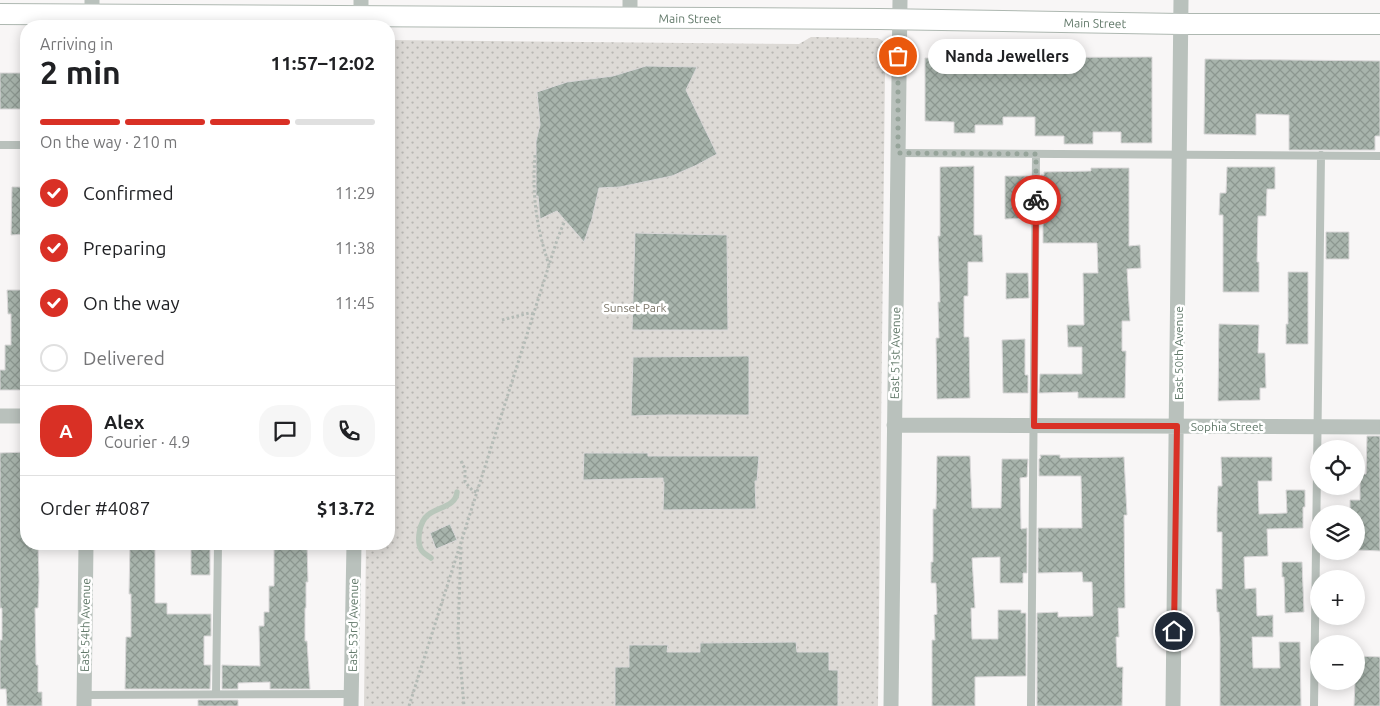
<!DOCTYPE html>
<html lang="en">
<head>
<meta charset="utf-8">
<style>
	:root { --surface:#fff; --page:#f6f6f6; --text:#202124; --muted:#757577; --line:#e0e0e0; --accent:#d93025 }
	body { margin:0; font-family:Ubuntu,sans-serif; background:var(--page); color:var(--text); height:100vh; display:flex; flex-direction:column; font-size:19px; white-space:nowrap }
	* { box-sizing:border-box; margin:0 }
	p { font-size:16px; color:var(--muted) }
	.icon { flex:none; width:28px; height:28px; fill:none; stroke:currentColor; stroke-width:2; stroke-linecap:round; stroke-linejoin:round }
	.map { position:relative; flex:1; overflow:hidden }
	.side { position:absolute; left:20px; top:20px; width:375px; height:530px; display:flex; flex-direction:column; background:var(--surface); border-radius:20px; box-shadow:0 2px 12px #0003 }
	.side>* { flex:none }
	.controls { position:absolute; left:1310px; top:440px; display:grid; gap:10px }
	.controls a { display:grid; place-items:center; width:55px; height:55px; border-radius:50%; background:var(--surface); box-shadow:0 2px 12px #0003; font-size:25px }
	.pin { position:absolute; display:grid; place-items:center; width:42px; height:42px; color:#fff; margin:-21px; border:2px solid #fff; border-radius:50%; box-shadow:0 1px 5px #0007 }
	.courier { position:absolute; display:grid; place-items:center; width:50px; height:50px; margin:-25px; border:4px solid #d93025; border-radius:50%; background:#fff; color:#222; box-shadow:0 1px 6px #0007 }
	.bubble { position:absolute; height:35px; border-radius:18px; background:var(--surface); box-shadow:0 2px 12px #0003; font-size:16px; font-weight:600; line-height:35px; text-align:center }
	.summary em { font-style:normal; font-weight:600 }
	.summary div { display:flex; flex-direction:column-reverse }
	.summary { display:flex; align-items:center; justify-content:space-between; height:85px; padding:0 20px }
	h1 { font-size:32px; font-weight:600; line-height:38px }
	.bar { display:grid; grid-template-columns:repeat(4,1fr); gap:8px 5px; align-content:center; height:60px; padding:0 20px }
	.bar i { height:6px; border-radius:4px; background:var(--line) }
	.bar .current { background:var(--accent) }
	.bar p { grid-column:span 4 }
	.line { display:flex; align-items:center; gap:12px; padding:0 20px; border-top:1px solid var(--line) }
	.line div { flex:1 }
	.round { display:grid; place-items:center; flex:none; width:52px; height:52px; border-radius:20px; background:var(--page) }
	ol { padding:0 20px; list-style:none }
	li { display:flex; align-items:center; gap:15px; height:55px }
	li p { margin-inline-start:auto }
	li .icon { padding:5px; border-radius:50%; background:var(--accent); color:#fff; stroke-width:4 }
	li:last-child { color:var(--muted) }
	li i { width:28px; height:28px; border:2px solid var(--line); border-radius:50% }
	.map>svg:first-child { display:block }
</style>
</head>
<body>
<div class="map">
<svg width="1380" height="706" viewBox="0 0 1380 706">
	<defs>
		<pattern id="green-dots" width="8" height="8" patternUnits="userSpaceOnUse" patternTransform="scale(1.25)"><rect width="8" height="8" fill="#dddad6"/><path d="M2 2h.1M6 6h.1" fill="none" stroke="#b7b6b2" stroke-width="1.8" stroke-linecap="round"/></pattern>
		<pattern id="building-cross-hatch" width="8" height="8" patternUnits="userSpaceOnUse" patternTransform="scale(1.25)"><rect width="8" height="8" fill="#a8b4ac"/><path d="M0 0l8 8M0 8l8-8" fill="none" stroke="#8c9790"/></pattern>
	</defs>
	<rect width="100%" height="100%" fill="#f8f6f6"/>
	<path fill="url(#green-dots)" d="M811,37l65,1c11,2 19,15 13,26 -1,2 -3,4 -4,7l-7,635h-514l2,-162h23v-504l410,4z"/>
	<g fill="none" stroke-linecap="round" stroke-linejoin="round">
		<path stroke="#b9c7bb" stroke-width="5.5" d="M431,558c-2,-2 -7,-4 -9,-7 -6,-9 -3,-29 6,-36 9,-8 28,-8 29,-23"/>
	</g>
	<path fill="url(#building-cross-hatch)" stroke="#dad8d9" d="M1152,57v86h-31v-11h-28v12h-29v-8h-29v-19h-32v8h-28v8h-21v-11l-29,-1v-63z
		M1205,59l175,2v75h-5v14h-86v-35l-33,-1v21l-52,-1z
		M646,66l51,1 -11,23 31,64 -20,11 -25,11 -52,11 -21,1 -7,31 -8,23 -27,-31 -17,8 -2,-23h-2v-55l4,-16 -3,-33 30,-10 46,-6z
		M0,73h26v36h-26z
		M974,166v69h8l1,27h-15v34h-4v41h5l1,61 -33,1 -1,-61h3l-1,-36h2l-2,-66h2v-69z
		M1227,167h48v22h-8l-1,27h-8l-1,46h2v30h-36v-77h-4l1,-22h6z
		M1091,168h38v78l11,-1 1,23 -14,1 3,52h-8v30h4l-1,47h-47v-6l-39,1 1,-19h42v-27h-14l-1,-22h17l-1,-52h15l-1,-30h-54v-25h-2v-43h3v-3l47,-1z
		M1005,176h25v42l-25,1z
		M12,187h14v47l-15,1z
		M1326,232h23v27h-23z
		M635,233l92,2 1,95h-96z
		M1288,272h20v72h-22v-20h2z
		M1006,273h22l1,25 -23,1z
		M7,290h19v100h-26v-20h5v-25h6v-31h-3z
		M1219,324l40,1 -1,28h7l1,35h-6v12l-42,1z
		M1025,339v36h3v18h-25l-1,-53z
		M749,356v59h-84l-34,1 2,-59z
		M1367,436h13v115l-22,-1 -2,-36h-6v-14h10v-26h6z
		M26,452v92h12l1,37 -1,27h-3l1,57h2v27h4v14h-35l-1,-17h-6v-49h2v-32h-2v-155z
		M584,453h64v3h111l-2,25h-2l1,28 -93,1 1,-28h-1v-4l-80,2z
		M1040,455h20v3l64,-1 3,58h-3l1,93h-7l1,29h-3l1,30h6l-1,39h-85v-93l21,-1v5l35,-1 -1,-34h-9l-1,-10 -44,1v-45h44l-1,-52h-42v-17l2,-1z
		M937,456h33l2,52h29l1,-49h26l-1,18 -7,1 1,51 6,-1v45h-4v10h-23v-26l-28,1 3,50h-4l1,31h26v-29h23v3h5v63l-51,1v29h-43v-66h3l-1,-25 3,-1 -1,-31h-5v-21h2v-53h3z
		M1221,457h51v24h-14l1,33 28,-1 -1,-23h19v17h-2v21l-36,1 1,27 -24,1 1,32 11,-1 1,28 16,-1v22h-21l1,31h27l-1,-26h21l1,64h-81v-68l-1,-26h-2l-1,-23h6v-57h-5v-21l1,-25h4z
		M450,524l7,16 -21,9 -6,-16z
		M130,544h25v59h12v11h44v22h-7v29h7l-1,24h-85l1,-52h5v-43h-2z
		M191,544h19v31h-19z
		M274,544h33l1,38h-2v26h-1v33h2l3,48h-40v-7l-32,1v6h-16v-24l38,1 -1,-40h5v-14h5v-26h5z
		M1282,562h20l2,50 -19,1 -1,-36h-2z
		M796,642l1,10h32v18h9v36h-223v-39h14v-22h39l-1,7h33v-9z
		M1356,656l24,1v49h-26z
		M198,700h40v6h-40z"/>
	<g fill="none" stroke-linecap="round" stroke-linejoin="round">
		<defs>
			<g id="secondary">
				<path id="s1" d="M0,14l880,5 301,5h199"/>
			</g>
		</defs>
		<use href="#secondary" stroke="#aeb8b1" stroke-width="22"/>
		<path stroke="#b4bbb6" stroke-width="3" stroke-dasharray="2.5 2.5" stroke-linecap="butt" d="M535,155c-3,40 1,71 14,110
			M502,320l27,-7 5,1
			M461,461l4,8v13l8,9 4,1
			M461,547l-3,88 6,71
			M409,706l148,-466 8,-20"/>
		<path stroke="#b9c1bc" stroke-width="8" d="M0,145h26
			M898,153l482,3
			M216,694l2,-150
			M84,695l267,-1
			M1031,706l5,-552
			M1314,706l7,-551"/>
		<path stroke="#b9c1bc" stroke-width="15" d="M630,17v-17
			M92,26v-26
			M361,26v-26
			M0,416h26
			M894,425l486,2
			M84,706l2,-162
			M351,706l3,-162
			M891,706l9,-706
			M1173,706l8,-706"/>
		<use href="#secondary" stroke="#fff" stroke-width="20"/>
	</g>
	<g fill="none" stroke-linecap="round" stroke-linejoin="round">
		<path stroke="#96a49a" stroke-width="5" stroke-dasharray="0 9" d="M898,56v97l138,1v46"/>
		<path stroke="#d93025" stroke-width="6" d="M1036,200l-2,226h143l-3,205"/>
	</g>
	<g text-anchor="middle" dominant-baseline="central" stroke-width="5" stroke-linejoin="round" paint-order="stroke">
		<g font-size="12" fill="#617869" stroke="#fff">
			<text stroke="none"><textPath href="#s1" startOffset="690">Main Street</textPath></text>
			<text stroke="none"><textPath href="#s1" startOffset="1095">Main Street</textPath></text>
			<text transform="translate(895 353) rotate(-89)">East 51st Avenue</text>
			<text transform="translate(1178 353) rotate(-90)">East 50th Avenue</text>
			<text x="1227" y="426">Sophia Street</text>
			<text transform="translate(85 625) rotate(-89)">East 54th Avenue</text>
			<text transform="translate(353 625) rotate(-89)">East 53rd Avenue</text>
		</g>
		<g font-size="12" fill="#7c7669" stroke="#fff">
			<text x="635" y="307">Sunset Park</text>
		</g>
	</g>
</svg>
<div class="controls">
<a><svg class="icon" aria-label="locate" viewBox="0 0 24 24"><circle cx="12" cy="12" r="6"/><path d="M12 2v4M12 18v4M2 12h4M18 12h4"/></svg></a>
<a><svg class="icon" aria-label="layers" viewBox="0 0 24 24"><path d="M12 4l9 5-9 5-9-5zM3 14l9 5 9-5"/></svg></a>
<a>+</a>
<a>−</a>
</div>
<div class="pin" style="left:898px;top:56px;background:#ea580c"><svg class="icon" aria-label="bag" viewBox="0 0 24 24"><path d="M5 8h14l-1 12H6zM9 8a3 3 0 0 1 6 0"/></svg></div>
<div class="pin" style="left:1174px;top:631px;background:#1f2937"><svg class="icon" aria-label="home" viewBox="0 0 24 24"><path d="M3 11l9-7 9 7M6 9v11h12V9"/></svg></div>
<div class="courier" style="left:1036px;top:200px"><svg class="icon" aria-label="bike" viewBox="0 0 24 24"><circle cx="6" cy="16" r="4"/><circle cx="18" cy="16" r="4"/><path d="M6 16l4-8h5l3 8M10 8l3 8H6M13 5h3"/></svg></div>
<div class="bubble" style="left:928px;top:39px;width:158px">Nanda Jewellers</div>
<section class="side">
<div class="summary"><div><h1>2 min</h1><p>Arriving in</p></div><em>11:57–12:02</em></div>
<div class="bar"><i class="current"></i><i class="current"></i><i class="current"></i><i></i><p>On the way · 210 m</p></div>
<ol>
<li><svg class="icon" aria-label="check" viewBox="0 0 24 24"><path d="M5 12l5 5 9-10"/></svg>Confirmed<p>11:29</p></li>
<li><svg class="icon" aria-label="check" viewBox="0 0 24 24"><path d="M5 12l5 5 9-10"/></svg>Preparing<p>11:38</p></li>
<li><svg class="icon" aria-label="check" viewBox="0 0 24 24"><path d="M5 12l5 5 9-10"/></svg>On the way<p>11:45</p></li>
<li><i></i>Delivered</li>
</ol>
<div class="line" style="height:90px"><b class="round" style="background:var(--accent);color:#fff">A</b><div><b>Alex</b><p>Courier · 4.9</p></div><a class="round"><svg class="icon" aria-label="chat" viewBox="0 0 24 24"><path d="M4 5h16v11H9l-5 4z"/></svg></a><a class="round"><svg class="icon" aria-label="phone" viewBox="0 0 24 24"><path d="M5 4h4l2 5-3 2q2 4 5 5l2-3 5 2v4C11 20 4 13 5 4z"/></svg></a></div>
<div class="line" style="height:65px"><div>Order #4087</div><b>$13.72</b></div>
</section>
</div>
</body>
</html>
